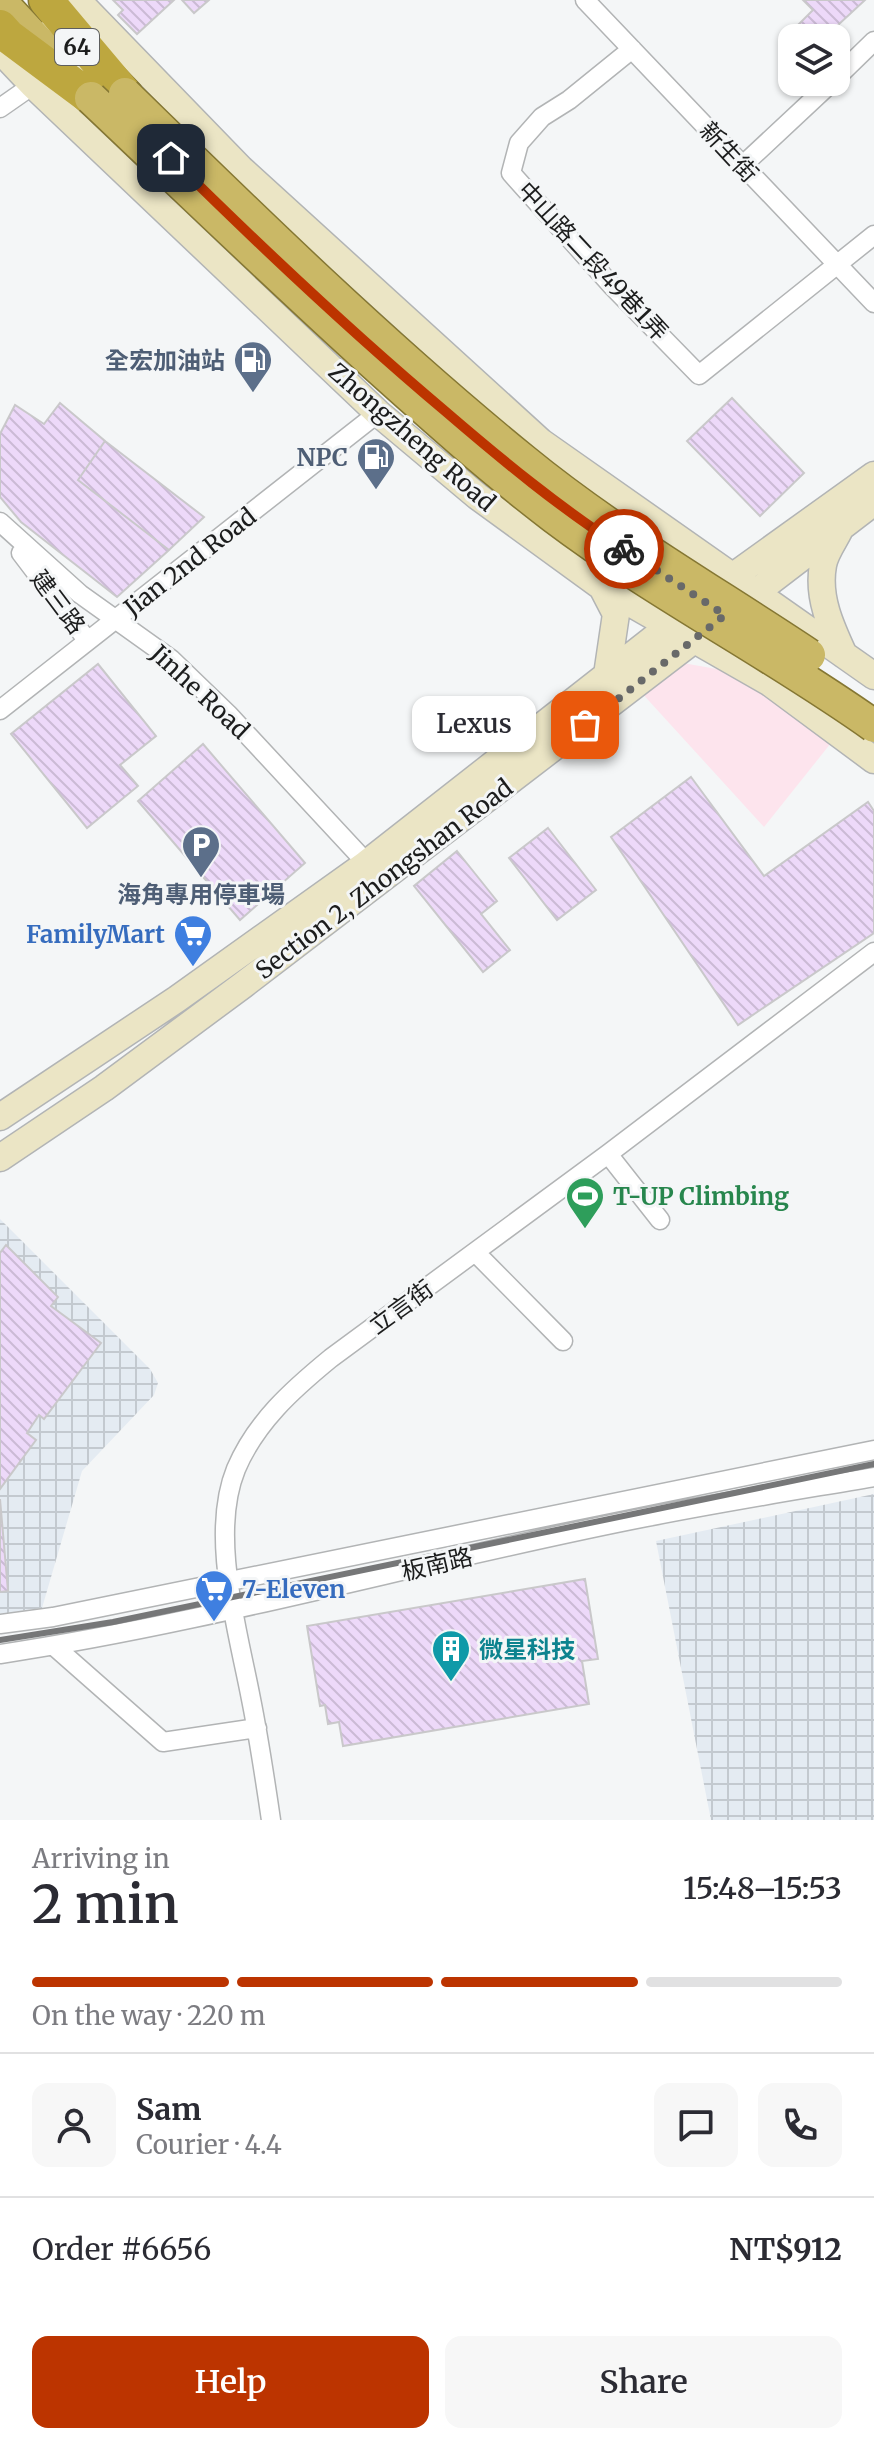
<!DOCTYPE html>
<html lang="en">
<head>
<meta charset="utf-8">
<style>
	:root { --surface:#fff; --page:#f7f7f7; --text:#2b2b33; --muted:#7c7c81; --line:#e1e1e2; --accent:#bc3400 }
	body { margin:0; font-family:Merriweather,"Noto Sans TC",serif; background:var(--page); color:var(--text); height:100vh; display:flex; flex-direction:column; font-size:30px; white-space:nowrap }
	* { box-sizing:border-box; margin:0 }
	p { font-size:26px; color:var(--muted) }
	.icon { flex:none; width:44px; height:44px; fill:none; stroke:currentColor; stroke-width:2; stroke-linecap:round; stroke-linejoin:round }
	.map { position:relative; height:1820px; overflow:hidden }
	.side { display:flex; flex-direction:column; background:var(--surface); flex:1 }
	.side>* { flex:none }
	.controls { position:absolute; left:778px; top:24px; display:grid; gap:16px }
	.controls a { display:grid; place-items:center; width:72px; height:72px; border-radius:16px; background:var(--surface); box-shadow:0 2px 6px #0004; font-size:40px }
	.pin { position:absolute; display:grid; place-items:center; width:68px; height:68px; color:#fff; margin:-34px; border-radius:16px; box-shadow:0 4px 12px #0006 }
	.courier { position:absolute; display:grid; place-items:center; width:80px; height:80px; margin:-40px; border:6px solid #bc3400; border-radius:50%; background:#fff; color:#222; box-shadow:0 2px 10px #0007 }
	.bubble { position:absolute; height:56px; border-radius:16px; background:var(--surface); box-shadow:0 2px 6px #0004; font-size:26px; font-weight:600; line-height:56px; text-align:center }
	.head em { font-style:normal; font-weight:600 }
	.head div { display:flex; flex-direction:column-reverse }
	.head { display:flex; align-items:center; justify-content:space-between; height:136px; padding:0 32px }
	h1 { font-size:52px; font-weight:600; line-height:60px }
	.bar { display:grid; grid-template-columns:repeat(4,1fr); gap:12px 8px; align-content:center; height:96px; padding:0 32px }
	.bar i { height:10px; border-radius:6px; background:var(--line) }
	.bar .active { background:var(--accent) }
	.bar p { grid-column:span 4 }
	.line { display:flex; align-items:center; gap:20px; padding:0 32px; border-top:2px solid var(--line) }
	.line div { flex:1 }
	.round { display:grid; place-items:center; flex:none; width:84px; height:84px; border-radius:16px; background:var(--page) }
	.primary-button { display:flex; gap:16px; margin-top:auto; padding:16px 32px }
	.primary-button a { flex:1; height:92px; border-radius:16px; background:var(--accent); color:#fff; font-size:32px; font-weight:600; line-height:92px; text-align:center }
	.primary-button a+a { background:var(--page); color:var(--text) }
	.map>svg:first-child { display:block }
</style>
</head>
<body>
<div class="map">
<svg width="874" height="1820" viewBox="0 0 874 1820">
	<defs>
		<pattern id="industrial-grid" width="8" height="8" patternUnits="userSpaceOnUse" patternTransform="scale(2)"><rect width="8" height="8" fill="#e4ebf2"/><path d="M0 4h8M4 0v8" fill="none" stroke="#c3c9cf"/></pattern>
		<pattern id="building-back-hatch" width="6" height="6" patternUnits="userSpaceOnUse" patternTransform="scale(2)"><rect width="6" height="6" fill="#edd9f9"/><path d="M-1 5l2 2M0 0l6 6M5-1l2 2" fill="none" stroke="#cbbad5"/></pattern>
	</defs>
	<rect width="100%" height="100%" fill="#f4f6f7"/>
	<path fill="#fde4ed" d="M683,663l56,10 92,70 -67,84 -125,-137z"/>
	<path fill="url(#industrial-grid)" d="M0,1219l150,150 8,14 -4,12 -72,76 -40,137 -42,6z
		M874,1494v326h-163l-55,-279z"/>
	<path fill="url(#building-back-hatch)" stroke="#c9c8ca" stroke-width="2" d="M113,0h61l-37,34 -19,-19 5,-5z
		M182,0h27l-15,13z
		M803,0h62l-41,38h-11l-14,-14 14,-14z
		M732,398l72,75 -44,43 -73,-75z
		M60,403l45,38 -27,39 91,70 -52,47 -96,-75 -21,-25v-63l15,-29 29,19z
		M105,441l99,76 -35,33 -91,-70z
		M98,664l58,72 -36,29 18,21 -51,42 -76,-94z
		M203,744l102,119 -65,57 -102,-119z
		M691,777l73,99 104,-74 6,9v122l-136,92 -127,-188z
		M548,828l48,62 -39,30 -48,-62z
		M457,851l40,50 -16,13 29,36 -27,22 -69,-86z
		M6,1245l52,52 -7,9 50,37 -57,76 -5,-4 -12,18 9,7 -36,49v-236z
		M0,1499l8,92 -8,1z
		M585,1579l13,80 -16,2 7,43 -246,42 -4,-24 -11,2 -3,-19 -5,1 -13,-80z"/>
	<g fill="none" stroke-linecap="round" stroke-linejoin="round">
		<defs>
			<path id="minor" d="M585,0l289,303
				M632,49l-63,51 -27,17 -23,26 -8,30 102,114 86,88 175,-140
				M836,78l38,-37
				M0,108l33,-23
				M742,166l90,-84
				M0,522l80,72 91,65 57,55 146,157
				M21,553l66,87
				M0,710l378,-297
				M608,1154l52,66
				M475,1252l88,89
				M0,1624l53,-7 821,-167
				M54,1646l109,96 94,-14
				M0,1654c218,-33 431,-95 647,-137 75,-15 151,-27 227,-40
				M271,1820c-6,-41 -12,-81 -20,-121 -13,-69 -42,-164 -15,-230 20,-47 56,-79 95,-111l277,-204 266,-202"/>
			<path id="secondary" d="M77,0l164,169 300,273 333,234
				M48,34l56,58
				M0,50l33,35 345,328 99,83 125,91 168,96 104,77
				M839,531c-5,10 -14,22 -16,34 -6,32 8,62 21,90
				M602,587l14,27 -9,61
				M0,1117l177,-118 189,-135 366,-287 142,-102
				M0,1158l104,-70 139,-103 631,-483"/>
			<path id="trunk" d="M0,1l55,59"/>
			<path id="motorway" d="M46,0l79,94
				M0,27l9,10 82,61"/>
		</defs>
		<use href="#minor" stroke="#b2b4b5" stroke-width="21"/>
		<use href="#secondary" stroke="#b2b4b5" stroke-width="29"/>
		<use href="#trunk" stroke="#857733" stroke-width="35"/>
		<use href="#motorway" stroke="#857733" stroke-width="37"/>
		<use href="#minor" stroke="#fff" stroke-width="18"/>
		<use href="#secondary" stroke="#ebe5c5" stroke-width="26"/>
		<use href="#trunk" stroke="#cab866" stroke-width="32"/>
		<use href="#motorway" stroke="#bda73f" stroke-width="34"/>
		<path stroke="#767778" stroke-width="6" d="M0,1640l113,-18 761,-158"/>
		<defs>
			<path id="trunk-bridge" d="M125,94c129,126 258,252 398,366 89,73 190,131 286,195
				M91,98c94,89 187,179 283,266 59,53 117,105 180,153 102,77 216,135 320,209"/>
		</defs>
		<use href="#trunk-bridge" stroke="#857733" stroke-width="35" stroke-linecap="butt"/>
		<use href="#trunk-bridge" stroke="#cab866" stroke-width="32"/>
	</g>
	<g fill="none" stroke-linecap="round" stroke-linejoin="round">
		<path stroke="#686969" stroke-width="8" stroke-dasharray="0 14.4" d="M585,725l140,-110 -101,-66"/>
		<path stroke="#bc3400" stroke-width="10" d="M171,158c89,88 179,173 274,253 57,49 115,97 179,138"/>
	</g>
	<defs>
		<symbol id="fuel-pin" viewBox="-11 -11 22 30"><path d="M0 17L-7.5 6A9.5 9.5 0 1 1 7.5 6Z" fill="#5c6f8a" stroke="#f4f6f7"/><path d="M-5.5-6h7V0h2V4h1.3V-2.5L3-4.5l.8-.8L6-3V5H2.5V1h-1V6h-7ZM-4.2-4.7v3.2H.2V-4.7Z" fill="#fff"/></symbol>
		<symbol id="parking-pin" viewBox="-11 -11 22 30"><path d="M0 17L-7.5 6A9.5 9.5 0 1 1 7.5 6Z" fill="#5c6f8a" stroke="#f4f6f7"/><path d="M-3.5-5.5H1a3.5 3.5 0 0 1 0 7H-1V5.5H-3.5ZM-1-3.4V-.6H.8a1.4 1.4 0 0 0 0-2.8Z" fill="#fff"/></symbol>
		<symbol id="supermarket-pin" viewBox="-11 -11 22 30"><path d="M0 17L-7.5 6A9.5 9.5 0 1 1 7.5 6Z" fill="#3f7fe0" stroke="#f4f6f7"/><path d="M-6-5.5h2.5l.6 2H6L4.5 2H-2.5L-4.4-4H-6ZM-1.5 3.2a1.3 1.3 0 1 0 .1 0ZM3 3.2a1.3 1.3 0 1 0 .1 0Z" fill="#fff"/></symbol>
		<symbol id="stadium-pin" viewBox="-11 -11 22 30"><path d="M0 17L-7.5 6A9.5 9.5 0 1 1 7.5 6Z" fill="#2e9e5b" stroke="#f4f6f7"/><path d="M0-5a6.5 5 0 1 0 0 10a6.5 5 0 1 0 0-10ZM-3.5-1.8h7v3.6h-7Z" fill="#fff"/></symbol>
		<symbol id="building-pin" viewBox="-11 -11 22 30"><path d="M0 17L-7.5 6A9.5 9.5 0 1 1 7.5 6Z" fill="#0f9aa8" stroke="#f4f6f7"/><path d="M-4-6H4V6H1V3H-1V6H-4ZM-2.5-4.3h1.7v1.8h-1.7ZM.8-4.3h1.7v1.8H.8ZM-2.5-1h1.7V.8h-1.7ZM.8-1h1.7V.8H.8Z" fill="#fff"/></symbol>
	</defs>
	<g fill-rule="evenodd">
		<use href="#fuel-pin" x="231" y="338" width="44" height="60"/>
		<use href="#fuel-pin" x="354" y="435" width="44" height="60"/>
		<use href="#parking-pin" x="179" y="823" width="44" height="60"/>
		<use href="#supermarket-pin" x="171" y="912" width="44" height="60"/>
		<use href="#stadium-pin" x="563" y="1174" width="44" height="60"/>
		<use href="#supermarket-pin" x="192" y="1567" width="44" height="60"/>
		<use href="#building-pin" x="429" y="1627" width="44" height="60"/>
	</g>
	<g text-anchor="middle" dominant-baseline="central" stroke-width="6" stroke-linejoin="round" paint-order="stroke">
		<rect fill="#f4f6f7" stroke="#5d5e5e" stroke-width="2" x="55" y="29" width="44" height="36" rx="6"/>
		<g font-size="22" font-weight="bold" fill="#1c1d1d">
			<text x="77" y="47">64</text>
		</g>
		<g font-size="24" fill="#1c1d1d" stroke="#f4f6f7">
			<text transform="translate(729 152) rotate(47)">新生街</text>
			<text transform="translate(593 261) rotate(47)">中山路二段49巷1弄</text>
			<text transform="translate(412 437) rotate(41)">Zhongzheng Road</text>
			<text transform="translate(190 562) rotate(-38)">Jian 2nd Road</text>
			<text transform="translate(58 602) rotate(53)">建三路</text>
			<text transform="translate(200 692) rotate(43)">Jinhe Road</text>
			<text transform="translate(384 879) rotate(-37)">Section 2, Zhongshan Road</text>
			<text transform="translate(401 1307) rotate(-36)">立言街</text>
			<text transform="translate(437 1564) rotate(-13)">板南路</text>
		</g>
		<g font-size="24" font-weight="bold" fill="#4e5e75" stroke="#f4f6f7" text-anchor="end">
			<text x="225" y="360">全宏加油站</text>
			<text x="348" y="457">NPC</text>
			<text x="201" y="894" text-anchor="middle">海角專用停車場</text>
		</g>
		<g font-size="24" font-weight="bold" fill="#366cbe" stroke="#f4f6f7" text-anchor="end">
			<text x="165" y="934">FamilyMart</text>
			<text x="242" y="1589" text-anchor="start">7-Eleven</text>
		</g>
		<g font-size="24" font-weight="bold" fill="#27864d" stroke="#f4f6f7" text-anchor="start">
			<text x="613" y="1196">T-UP Climbing</text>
		</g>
		<g font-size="24" font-weight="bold" fill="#0d838f" stroke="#f4f6f7" text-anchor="start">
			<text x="479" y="1649">微星科技</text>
		</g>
	</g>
</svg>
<div class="controls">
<a><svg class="icon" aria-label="layers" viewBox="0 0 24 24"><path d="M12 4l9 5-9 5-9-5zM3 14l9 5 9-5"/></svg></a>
</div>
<div class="pin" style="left:585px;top:725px;background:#ea580c"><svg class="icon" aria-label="bag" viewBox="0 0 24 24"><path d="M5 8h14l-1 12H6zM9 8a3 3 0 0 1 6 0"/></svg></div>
<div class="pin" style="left:171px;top:158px;background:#1f2937"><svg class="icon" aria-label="home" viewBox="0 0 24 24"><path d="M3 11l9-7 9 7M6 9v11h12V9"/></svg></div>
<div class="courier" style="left:624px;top:549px"><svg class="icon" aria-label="bike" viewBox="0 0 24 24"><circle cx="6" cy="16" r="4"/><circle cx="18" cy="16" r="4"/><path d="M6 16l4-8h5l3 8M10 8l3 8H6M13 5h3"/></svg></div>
<div class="bubble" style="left:412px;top:696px;width:124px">Lexus</div>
</div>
<section class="side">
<div class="head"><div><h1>2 min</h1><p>Arriving in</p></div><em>15:48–15:53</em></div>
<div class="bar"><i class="active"></i><i class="active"></i><i class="active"></i><i></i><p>On the way · 220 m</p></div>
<div class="line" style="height:144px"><a class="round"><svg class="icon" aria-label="person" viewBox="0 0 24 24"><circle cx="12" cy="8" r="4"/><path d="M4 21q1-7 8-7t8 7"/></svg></a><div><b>Sam</b><p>Courier · 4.4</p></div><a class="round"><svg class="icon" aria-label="chat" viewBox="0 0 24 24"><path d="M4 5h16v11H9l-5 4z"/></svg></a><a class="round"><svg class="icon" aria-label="phone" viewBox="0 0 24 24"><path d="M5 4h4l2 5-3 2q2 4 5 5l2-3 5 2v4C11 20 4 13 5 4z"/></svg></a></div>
<div class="line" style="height:104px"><div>Order #6656</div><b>NT$912</b></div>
<div class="primary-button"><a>Help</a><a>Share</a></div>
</section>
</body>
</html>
